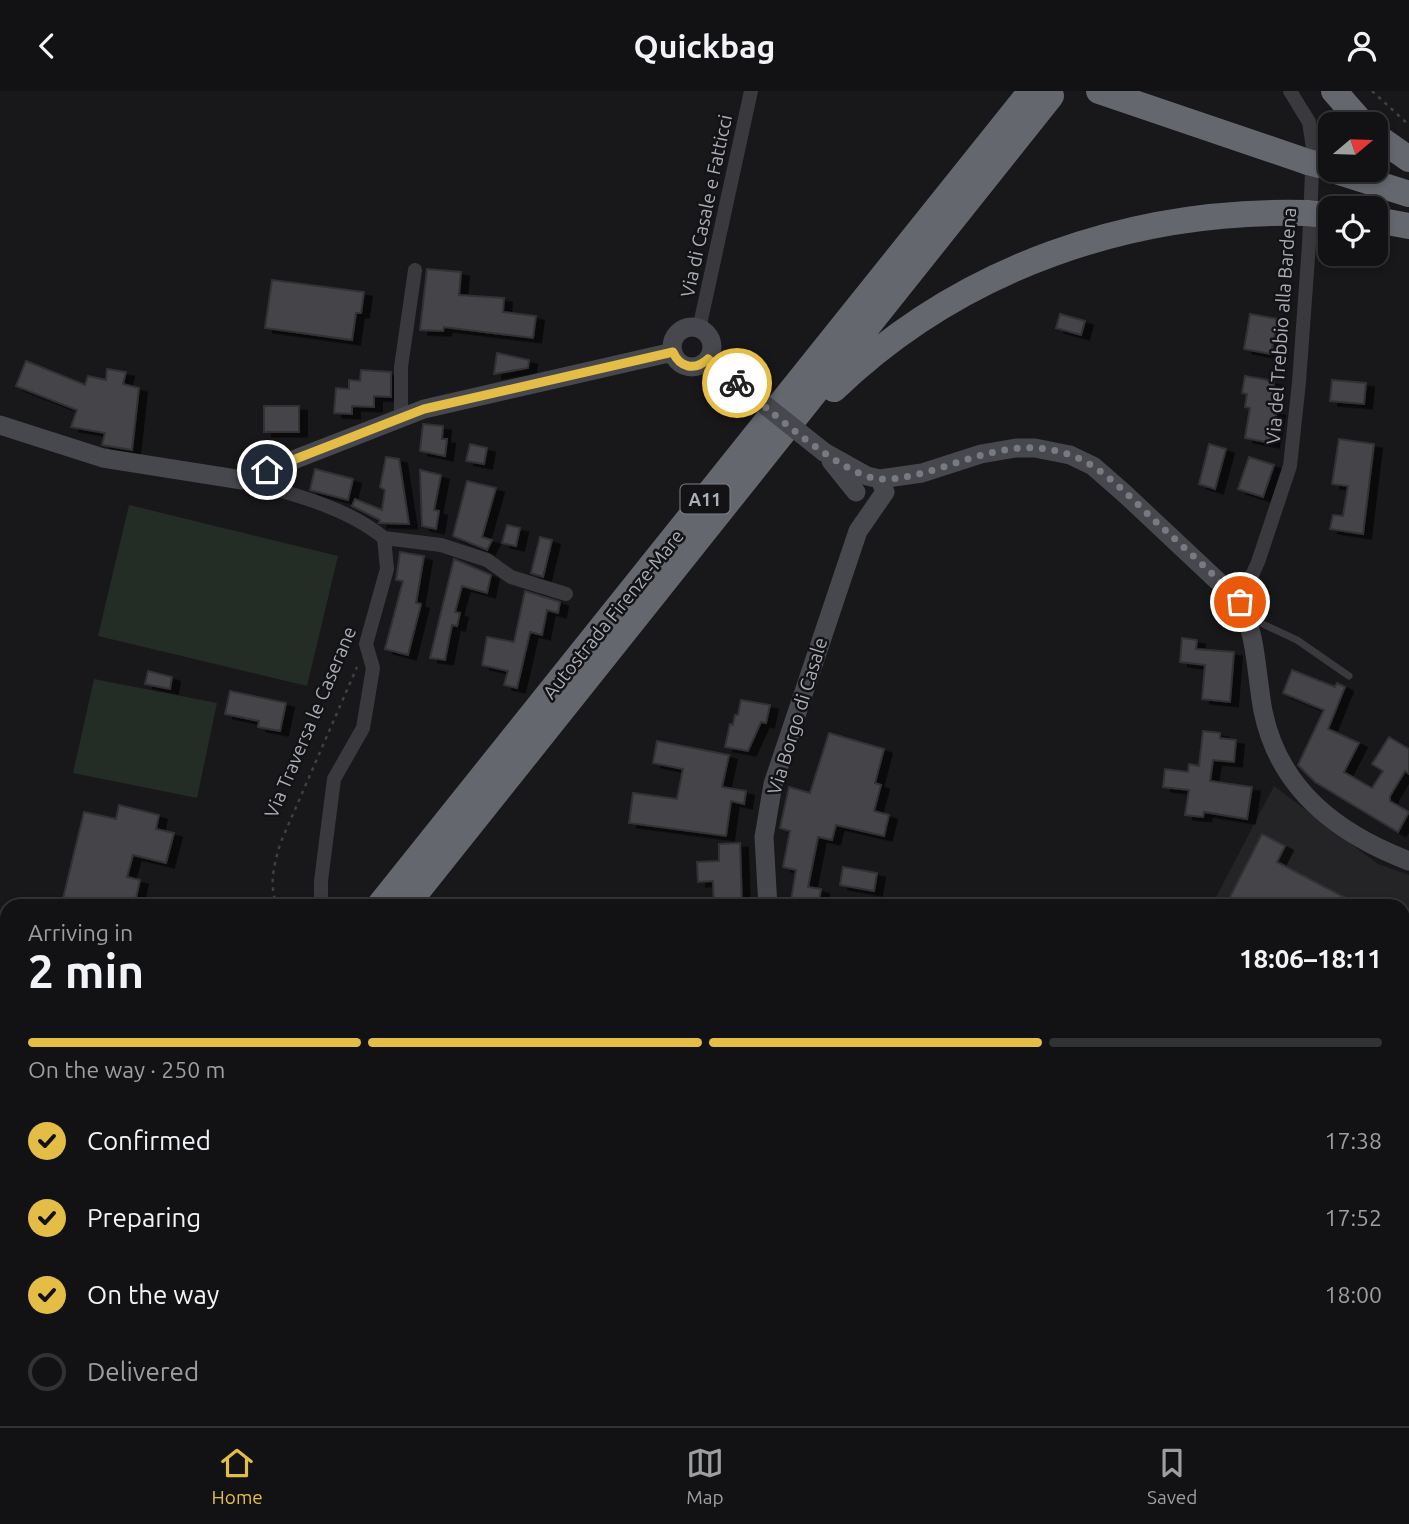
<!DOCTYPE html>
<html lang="en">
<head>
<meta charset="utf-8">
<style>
	:root { --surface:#121214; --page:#1f2022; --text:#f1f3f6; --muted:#9c9ea0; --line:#313234; --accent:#e3bd46 }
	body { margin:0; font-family:Ubuntu,sans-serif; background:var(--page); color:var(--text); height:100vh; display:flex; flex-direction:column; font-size:26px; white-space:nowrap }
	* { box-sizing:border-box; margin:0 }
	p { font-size:23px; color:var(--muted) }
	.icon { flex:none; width:38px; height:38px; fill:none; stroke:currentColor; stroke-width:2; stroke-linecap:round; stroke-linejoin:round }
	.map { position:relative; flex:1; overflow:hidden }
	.sheet { position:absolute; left:0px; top:808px; width:1410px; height:527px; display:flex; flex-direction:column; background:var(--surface); border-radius:21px 21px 0 0; box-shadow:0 4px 10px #0003,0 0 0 2px var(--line) }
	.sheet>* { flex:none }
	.needle { width:46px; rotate:71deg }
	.tools { position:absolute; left:1318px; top:21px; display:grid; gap:14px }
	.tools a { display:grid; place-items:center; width:70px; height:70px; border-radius:14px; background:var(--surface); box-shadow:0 4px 10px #0003,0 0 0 2px var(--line); font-size:35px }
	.pin { position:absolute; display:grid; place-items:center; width:60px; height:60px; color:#fff; margin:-30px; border:4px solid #fff; border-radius:50%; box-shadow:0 2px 7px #0007 }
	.courier { position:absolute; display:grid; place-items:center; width:70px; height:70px; margin:-35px; border:5px solid #e3bd46; border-radius:50%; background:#fff; color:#222; box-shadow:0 2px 9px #0007 }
	.summary em { font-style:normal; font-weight:700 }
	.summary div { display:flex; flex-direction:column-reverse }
	.summary { display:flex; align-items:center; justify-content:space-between; height:119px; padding:0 28px }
	h1 { font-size:46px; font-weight:700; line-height:52px }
	.bar { display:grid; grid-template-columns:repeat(4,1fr); gap:10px 7px; align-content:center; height:84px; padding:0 28px }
	.bar i { height:9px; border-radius:5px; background:var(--line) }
	.bar .current { background:var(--accent) }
	.bar p { grid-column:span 4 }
	ol { padding:0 28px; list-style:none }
	li { display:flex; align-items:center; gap:21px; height:77px }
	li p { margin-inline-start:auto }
	li .icon { padding:7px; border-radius:50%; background:var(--accent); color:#111; stroke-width:4 }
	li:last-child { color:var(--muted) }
	li i { width:38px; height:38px; border:4px solid var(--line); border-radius:50% }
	header { display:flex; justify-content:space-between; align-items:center; height:91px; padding:0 28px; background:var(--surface); font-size:32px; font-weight:700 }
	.tabs { display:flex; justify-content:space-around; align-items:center; height:98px; border-top:2px solid var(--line); background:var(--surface); font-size:19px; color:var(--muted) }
	.tabs a { display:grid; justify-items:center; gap:4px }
	.tabs .current { color:var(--accent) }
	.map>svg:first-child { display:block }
</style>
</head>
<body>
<header><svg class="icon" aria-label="back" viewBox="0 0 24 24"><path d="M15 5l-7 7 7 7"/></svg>Quickbag<svg class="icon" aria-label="person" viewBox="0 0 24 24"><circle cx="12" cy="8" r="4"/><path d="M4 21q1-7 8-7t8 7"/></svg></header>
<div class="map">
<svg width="1409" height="1335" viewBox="0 0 1409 1335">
	<defs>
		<filter id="shadow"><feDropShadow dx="8" dy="4.5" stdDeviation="0" flood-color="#0009"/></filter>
	</defs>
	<rect width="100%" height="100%" fill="#18181a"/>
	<path fill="#242426" d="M1274,695l104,78 31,11v551h-91v-7h86v-512h-187l-4,-4z
		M88,1328h132l-1,7h-135z
		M459,1328h120l-2,7h-119z"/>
	<path fill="#242c26" d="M129,414l209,51 -31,130 -209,-50z
		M94,588l123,24 -20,95 -124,-25z"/>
	<path fill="#454549" stroke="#323235" stroke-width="2" filter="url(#shadow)" d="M427,178l34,3 -2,23 45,3 -1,14 33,4 -3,22 -89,-11 -1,4 -23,-1z
		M272,189l92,12 -3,21h-5l-4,27 -87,-12z
		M1060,223l25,7 -4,14 -25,-7z
		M1250,223l28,5 -7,35 -27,-5z
		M497,262l32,7 -1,8 -34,6z
		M26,270l59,24 3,-9 18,4 1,-11 19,3 -3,12 16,4 -7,62 -30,-5 3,-12 -34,-6 6,-17 -61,-24z
		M361,279l30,2v25l-17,-1v11l-22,-1v8l-18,-1 2,-25 13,1v-9l11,1z
		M1245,285l29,5 -2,30h5l-6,32 -26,-5 5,-30 -5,-1 2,-13 -5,-1z
		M1332,289l34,3 -2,21 -34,-3z
		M264,315h35v26h-35z
		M423,333l20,2 -1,13h5l-2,17 -25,-5z
		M1339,348l35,5 -11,90 -33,-5 3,-14 10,1 5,-30 -16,-2z
		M470,353l17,4 -3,16 -18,-3z
		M1209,353l17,5 -11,40 -16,-5z
		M386,366l13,2 10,65 -30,-1 1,-3 -28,-14 3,-7 27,11 3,-20 -5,-3z
		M1249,366l25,8 -11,32 -25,-8z
		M315,378l38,10 -5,21 -38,-10z
		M420,379l21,5 -7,35 5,1 -3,18 -14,-3z
		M467,390l29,7 -14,49 10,3 -5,10 -34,-14z
		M507,434l13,3 -4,18 -14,-3z
		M540,446l12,3 -9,37 -12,-4z
		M400,461l24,4 -8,47 5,1 -13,51 -23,-6 18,-68 -7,-1z
		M454,468l37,16 -4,18 -25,-7 -7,26 5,1 -3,13 -5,-1 -7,35 -15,-2z
		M525,500l35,11 -2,11 -11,-3 -5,25 -12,-3 -13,56 -13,-3 4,-14 -26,-6 5,-28 27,5z
		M1182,547l15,2 -1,9 38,3 -4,50 -28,-3 3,-34 -25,-3z
		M1292,579l43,17 2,-4 8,4 -17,42 31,14 -15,29 28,16 11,-17 -11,-7 17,-27 20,12v25l-4,-3 -15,25v5l19,11 -11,20 -83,-50 -17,-17 26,-55 -41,-17z
		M148,580l24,6 -2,12 -25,-5z
		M230,600l56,12 -6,28 -22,-4 1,-6 -34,-7z
		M741,609l29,5 -4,18 -5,-1 -13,29 -23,-4 5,-23 3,1 2,-10h3z
		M1203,640l17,2v5l16,2 -2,22 -21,-2 -3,21 42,6 -5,32 -43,-7 -1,5 -18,-2 4,-25 -26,-3 2,-18 23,3 1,-8 10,2z
		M829,642l55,16 -9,34 6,2 -7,26 15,4 -5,21 -48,-11 -4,15 -14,-3 -10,50 13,2 -3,18h-28l6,-37 -13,-3 7,-36 -10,-3 9,-41 21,6z
		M657,650l72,14 -7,32 24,4 -2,13 -13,-3 -5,35 -97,-13 4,-30 44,6 6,-30 -30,-6z
		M119,714l40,10 -3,14 18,4 -8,30 -33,-8 -6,22 13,3 -6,27h-73l23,-95 32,7z
		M1262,743l23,12 -8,16 86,45h-138z
		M740,752l2,64h-28l-1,-26 -15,1 -1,-20 22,-1v-17z
		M843,776l34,6 -3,18 -34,-6z"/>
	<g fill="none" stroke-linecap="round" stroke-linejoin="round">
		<path stroke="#3f4045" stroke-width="2.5" stroke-dasharray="3.5 5" stroke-linecap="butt" d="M1372,0l37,34
			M278,816c-10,-21 -4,-41 2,-63l77,-177
			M0,867l7,2"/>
		<path stroke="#39393e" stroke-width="7" d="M1252,528l45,21 52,36"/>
		<path stroke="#39393e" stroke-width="14" d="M699,238l52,-238
			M401,326v-50l14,-97
			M242,389c47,13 103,26 142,58l3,31 -21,75 7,24 -10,60 -29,51 -13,102v26
			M384,447l57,7 46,15 24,17 55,17
			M1240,511l18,-40 32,-96 9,-84 10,-138 4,-96 -4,-26 -19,-31
			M380,1328l5,7"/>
		<path stroke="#47484e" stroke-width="19" d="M672 256a20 20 0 1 1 40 0a20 20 0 1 1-40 0Z
			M708,268l43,35
			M0,334l103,33 139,22 182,-71 249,-57
			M831,370l25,31
			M880,388l42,-6 59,-19 35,-6h19l35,7 23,11 32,28 115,108c17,34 16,72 23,109 16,79 75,123 146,150
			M768,816l-4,-70 9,-53 85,-253 27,-39 -5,-13 -13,-3 -43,-24
			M674,1335l2,-7"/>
		<path stroke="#65676f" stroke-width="26" d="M1099,0l209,71
			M1334,0l29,33
			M1376,45l33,23
			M1333,79l76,24
			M1376,129l33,6
			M834,298c127,-122 297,-180 472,-176
			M378,816l653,-816
			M405,816l646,-811
			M20,1335l4,-7
			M44,1335l4,-7"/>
		<path stroke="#47484e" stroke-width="19" d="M751,303l73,58"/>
		<path stroke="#65676f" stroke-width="26" d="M1308,71l11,3
			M1306,122l10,1"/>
	</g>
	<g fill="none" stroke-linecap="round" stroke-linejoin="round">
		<path stroke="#787a81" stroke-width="7" stroke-dasharray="0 12.6" d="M737,292c30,25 107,95 144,96 39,1 84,-23 124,-29 26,-5 53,-2 77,10 26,13 49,38 70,58 29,27 60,54 88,84"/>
		<path stroke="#e3bd46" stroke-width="9" d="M267,379l157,-61 249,-57c7,16 22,19 35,7l29,24"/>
	</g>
	<g text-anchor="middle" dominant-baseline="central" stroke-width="5" stroke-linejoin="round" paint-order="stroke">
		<rect fill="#131315" stroke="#7d8087" stroke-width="2" x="680.5" y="393.5" width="49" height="29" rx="5"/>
		<g font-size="18" font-weight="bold" fill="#abaeb8">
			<text x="705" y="408">A11</text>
		</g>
		<g font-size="19" fill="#abaeb8" stroke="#131315">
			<text transform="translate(706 115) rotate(-78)">Via di Casale e Fatticci</text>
			<text transform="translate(1281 235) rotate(-86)">Via del Trebbio alla Bardena</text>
			<text transform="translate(613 523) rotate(-51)">Autostrada Firenze-Mare</text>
			<text transform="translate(797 625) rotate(-73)">Via Borgo di Casale</text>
			<text transform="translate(310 631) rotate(-67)">Via Traversa le Caserane</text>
		</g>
	</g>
</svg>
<div class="tools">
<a><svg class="needle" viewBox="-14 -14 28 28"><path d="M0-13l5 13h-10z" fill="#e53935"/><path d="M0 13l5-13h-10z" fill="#9c9ea0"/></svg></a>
<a><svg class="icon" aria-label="locate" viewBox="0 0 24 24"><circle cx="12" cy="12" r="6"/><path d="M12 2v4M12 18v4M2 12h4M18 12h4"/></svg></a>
</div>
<div class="pin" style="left:1240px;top:511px;background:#ea580c"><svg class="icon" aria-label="bag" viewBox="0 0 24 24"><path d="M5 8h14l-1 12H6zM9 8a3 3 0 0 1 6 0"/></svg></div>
<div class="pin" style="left:267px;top:379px;background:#1f2937"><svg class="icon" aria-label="home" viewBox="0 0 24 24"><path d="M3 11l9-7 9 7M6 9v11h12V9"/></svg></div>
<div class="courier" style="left:737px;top:292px"><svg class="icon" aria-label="bike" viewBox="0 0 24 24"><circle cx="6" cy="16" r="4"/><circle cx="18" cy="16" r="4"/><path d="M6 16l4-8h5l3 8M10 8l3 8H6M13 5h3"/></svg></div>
<section class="sheet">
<div class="summary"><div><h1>2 min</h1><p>Arriving in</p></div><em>18:06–18:11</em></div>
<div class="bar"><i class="current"></i><i class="current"></i><i class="current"></i><i></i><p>On the way · 250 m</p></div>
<ol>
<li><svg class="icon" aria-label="check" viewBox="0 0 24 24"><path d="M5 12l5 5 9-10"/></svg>Confirmed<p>17:38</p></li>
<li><svg class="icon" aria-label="check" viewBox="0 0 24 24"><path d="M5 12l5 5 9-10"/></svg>Preparing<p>17:52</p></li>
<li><svg class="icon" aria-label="check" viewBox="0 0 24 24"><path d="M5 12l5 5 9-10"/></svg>On the way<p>18:00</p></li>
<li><i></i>Delivered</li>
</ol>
</section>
</div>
<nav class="tabs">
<a class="current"><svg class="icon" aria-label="home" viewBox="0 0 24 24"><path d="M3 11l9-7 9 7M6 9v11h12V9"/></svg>Home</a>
<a><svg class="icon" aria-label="map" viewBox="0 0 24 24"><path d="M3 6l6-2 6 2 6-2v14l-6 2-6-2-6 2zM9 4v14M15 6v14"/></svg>Map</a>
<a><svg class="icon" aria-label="saved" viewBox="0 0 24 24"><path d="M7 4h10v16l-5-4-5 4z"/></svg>Saved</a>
</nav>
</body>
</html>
